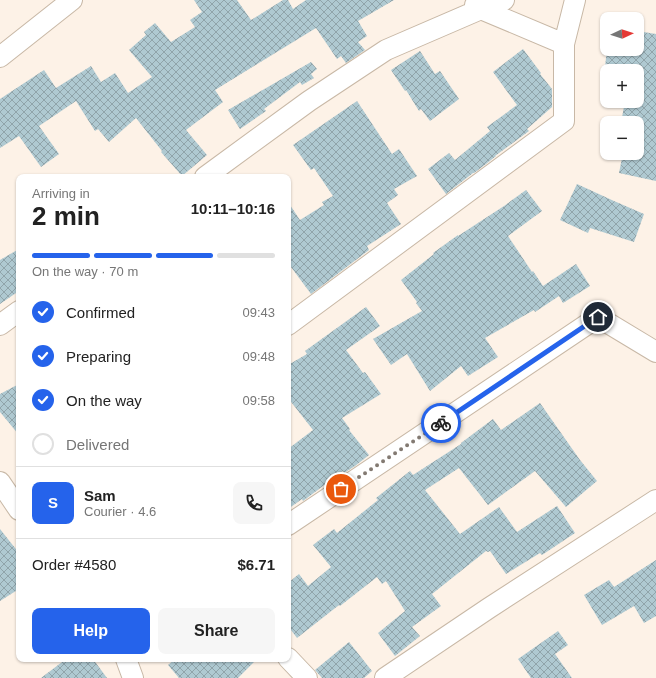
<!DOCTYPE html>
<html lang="en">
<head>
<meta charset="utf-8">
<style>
	:root { --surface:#fff; --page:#f6f6f6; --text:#222; --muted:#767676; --line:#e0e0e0; --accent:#2563eb }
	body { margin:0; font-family:Arial,sans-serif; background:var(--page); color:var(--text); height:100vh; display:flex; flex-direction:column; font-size:15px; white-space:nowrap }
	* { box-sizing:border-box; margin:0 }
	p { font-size:13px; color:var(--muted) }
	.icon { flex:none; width:22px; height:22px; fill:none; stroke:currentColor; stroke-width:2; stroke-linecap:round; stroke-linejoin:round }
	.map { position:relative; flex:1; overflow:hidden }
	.sheet { position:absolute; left:16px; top:174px; width:275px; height:488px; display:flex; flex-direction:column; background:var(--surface); border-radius:8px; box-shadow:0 1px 3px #0004 }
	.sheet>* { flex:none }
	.needle { width:26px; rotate:86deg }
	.controls { position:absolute; left:600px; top:12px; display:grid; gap:8px }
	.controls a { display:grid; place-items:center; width:44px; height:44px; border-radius:8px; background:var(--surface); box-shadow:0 1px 3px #0004; font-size:20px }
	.pin { position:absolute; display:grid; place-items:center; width:34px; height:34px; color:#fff; margin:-17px; border:2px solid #fff; border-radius:50%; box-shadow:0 1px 4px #0007 }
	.courier { position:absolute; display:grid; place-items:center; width:40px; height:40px; margin:-20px; border:3px solid #2563eb; border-radius:50%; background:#fff; color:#222; box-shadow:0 1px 5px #0007 }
	.head em { font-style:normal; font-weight:800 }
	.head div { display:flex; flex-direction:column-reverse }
	.head { display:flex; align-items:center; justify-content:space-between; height:68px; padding:0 16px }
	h1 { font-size:26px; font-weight:800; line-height:30px }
	.bar { display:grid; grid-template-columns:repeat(4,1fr); gap:6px 4px; align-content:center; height:48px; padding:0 16px }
	.bar i { height:5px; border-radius:3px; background:var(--line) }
	.bar .current { background:var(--accent) }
	.bar p { grid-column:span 4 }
	.line { display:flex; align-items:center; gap:10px; padding:0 16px; border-top:1px solid var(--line) }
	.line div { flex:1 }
	.round { display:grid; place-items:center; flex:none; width:42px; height:42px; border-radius:8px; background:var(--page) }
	ol { padding:0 16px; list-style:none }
	li { display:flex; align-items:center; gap:12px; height:44px }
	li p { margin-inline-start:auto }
	li .icon { padding:4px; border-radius:50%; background:var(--accent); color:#fff; stroke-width:4 }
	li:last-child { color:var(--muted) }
	li i { width:22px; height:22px; border:2px solid var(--line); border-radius:50% }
	.cta { display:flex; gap:8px; margin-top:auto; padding:8px 16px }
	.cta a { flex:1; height:46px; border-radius:8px; background:var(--accent); color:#fff; font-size:16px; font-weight:800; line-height:46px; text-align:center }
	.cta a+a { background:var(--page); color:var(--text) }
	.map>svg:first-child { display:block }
</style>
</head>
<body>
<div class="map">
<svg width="656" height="678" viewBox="0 0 656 678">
	<defs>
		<pattern id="building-cross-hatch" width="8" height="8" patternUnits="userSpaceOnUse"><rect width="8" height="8" fill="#afc9d1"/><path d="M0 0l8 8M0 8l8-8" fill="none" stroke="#90a4aa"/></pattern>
	</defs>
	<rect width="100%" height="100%" fill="#fdf2e7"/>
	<path fill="url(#building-cross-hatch)" d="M194,0h43l14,20 32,-20h5l5,9 13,-9h88l-36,21 9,15 -9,6 7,8 -19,13 -5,-7 -4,3 -21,-31 -101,62 8,12 -37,28 21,25 -25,21 -21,-24 1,-1 -26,-33 -27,24 -11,-13 -3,2 -19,-30 -37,25 20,28 -18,13 -22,-31 -19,12v-49l44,-29 12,18 35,-22 10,16 14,-9 13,20 24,-16 -23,-27 17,-15 -2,-3 11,-9 16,19 24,-15 -5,-7 12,-8z
		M637,31l19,3v147l-37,-8 4,-20h14v-30h-16l4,-22h12v-31l-32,-3 2,-18h30z
		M523,49l18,24 -1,1 12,15v18l-25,22 2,2 -34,25h1l-10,8 -12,9h-1l-27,21 -18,-25 21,-16 6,7 35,-29 -3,-4 30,-22 -24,-33z
		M420,51l15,23 5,-3 19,28 -29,22 -9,-12 -2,2 -13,-21 -1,1 -14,-21z
		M311,62l6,7 -6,5 3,4 -12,7 -2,-3 -36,27 2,2 -26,18 -12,-19z
		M357,101l35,53 7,-5 18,27 -23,13 4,6 -11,8 14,21 -34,22 2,4 -58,44 -23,-31v-61l12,18 24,-15 -2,-3 11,-6 -19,-28 -3,2 -18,-25z
		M577,184l37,17 30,13 -10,28 -44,-14 -2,5 -28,-13z
		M526,190l16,21 -34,25 24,36 1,-1 10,15 33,-22 14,22 -27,17 -4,-7 -24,16 -1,-2 -49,28 13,19 -30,19 -7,-10 -31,25 -23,-37 -16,11 -18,-26 49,-28 -6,-8 1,-1 -16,-22 33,-26 -1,-1 25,-18v1l46,-30z
		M19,249v42l-19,13v-44z
		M366,307l14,19 -34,24 17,23 2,-1 16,22 -39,24 8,11 -1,1 20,25 -14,11 -11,7 -1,-2 -40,30 -1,-2 -14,10v-60l25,-19 -25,-32v-33l19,-11 -2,-3z
		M19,384v51l-19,-23v-18z
		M540,403l40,57 17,21 -31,26 -31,-36 -47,34 -29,-37 -34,22 35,44 39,-27 18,25 40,-26 18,27 -33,22 -2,-2 -34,21 -16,-23 -2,1 -2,-1 -54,43 9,12 -29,21 8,9 -25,20 -17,-23 27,-22 -19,-30 -4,3 -5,-7 -37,29 -1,-1 -42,33 -9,-12v-43l11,-9 9,12 23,-19 -18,-22 21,-16 3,4 41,-33 -2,-2 34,-27 3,4 48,-31v-1l32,-24 8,11z
		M0,529l19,24v36l-19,12z
		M656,560v56l-12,7 -10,-17 -32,19 -18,-30 25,-15 5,7z
		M558,631l10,14 -13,9 17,24h-41l-13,-19z
		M349,642l23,29 -8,7h-42l-7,-8z
		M66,659h27l14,19h-66z
		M175,659h82l-19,19h-59l-11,-13z"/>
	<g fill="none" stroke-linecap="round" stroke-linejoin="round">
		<defs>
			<path id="street" d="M475,5l6,4 83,35
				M0,57l72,-57
				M205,177l104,-76 77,-51 95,-41 23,-9
				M0,325l19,-14
				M288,325l276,-204v-77l11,-44
				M0,482l19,28
				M288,525l310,-208 58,35
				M288,658l19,20
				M126,659l7,19
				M385,678l104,-70 167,-108"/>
		</defs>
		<use href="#street" stroke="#c8b8a6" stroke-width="22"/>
		<use href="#street" stroke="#fff" stroke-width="20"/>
	</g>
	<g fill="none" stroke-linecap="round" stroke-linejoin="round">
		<path stroke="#837a72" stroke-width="4" stroke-dasharray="0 7.2" d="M341,489l100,-66"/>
		<path stroke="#2563eb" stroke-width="5" d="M441,423l157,-106"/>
	</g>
</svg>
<div class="controls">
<a><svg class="needle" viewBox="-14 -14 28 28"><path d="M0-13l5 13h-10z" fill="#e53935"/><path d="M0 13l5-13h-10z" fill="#767676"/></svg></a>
<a>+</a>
<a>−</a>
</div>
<div class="pin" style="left:341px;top:489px;background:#ea580c"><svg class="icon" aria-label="bag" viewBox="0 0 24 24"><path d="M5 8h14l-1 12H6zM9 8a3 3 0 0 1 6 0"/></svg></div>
<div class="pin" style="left:598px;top:317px;background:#1f2937"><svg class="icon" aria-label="home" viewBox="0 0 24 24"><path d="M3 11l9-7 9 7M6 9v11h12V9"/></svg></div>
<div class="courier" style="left:441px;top:423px"><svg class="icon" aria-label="bike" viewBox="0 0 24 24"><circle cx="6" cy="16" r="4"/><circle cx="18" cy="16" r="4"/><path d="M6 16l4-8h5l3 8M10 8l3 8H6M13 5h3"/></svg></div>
<section class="sheet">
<div class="head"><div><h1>2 min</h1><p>Arriving in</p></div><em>10:11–10:16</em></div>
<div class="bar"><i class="current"></i><i class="current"></i><i class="current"></i><i></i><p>On the way · 70 m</p></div>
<ol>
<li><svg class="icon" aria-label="check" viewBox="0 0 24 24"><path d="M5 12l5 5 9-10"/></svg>Confirmed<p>09:43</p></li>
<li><svg class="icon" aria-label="check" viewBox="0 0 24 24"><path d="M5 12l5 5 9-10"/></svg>Preparing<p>09:48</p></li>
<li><svg class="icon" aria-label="check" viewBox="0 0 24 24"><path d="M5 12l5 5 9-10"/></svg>On the way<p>09:58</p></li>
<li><i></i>Delivered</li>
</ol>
<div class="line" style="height:72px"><b class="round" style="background:var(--accent);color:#fff">S</b><div><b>Sam</b><p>Courier · 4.6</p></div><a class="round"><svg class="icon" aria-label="phone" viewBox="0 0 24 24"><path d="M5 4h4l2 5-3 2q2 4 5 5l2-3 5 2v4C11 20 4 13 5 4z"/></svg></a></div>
<div class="line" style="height:52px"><div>Order #4580</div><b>$6.71</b></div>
<div class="cta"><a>Help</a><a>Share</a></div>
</section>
</div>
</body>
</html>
